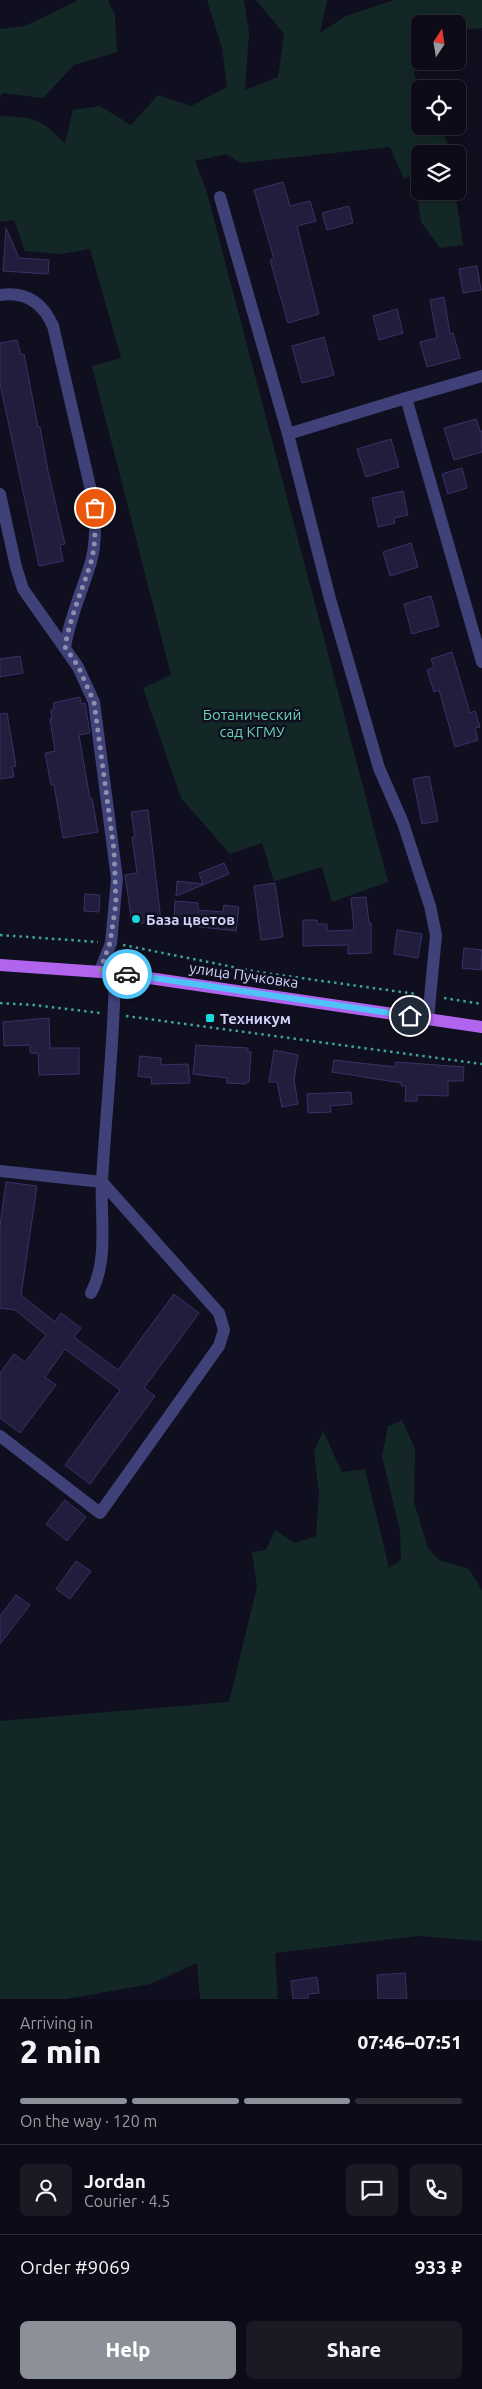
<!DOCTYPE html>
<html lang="en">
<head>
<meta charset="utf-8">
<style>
	:root { --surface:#0c0b17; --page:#1a1924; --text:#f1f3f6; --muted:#9a9ba1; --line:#2c2b36; --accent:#8c9099 }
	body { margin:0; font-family:Ubuntu,sans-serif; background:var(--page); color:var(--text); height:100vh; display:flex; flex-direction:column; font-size:19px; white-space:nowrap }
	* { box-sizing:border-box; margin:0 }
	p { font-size:16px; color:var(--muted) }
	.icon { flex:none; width:28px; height:28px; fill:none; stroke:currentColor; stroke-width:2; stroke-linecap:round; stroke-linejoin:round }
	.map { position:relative; height:1999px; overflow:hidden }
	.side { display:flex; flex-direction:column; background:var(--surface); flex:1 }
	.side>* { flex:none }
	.needle { width:32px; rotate:12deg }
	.fabs { position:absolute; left:411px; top:15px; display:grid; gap:10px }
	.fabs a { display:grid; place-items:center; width:55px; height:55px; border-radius:8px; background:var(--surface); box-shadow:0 2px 12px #0003,0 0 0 1px var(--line); font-size:25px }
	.pin { position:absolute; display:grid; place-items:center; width:42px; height:42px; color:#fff; margin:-21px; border:2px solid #fff; border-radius:50%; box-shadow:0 1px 5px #0007 }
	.courier { position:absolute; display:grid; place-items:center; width:50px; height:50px; margin:-25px; border:4px solid #4fc3f7; border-radius:50%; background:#fff; color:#222; box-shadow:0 1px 6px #0007 }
	.overview em { font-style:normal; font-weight:800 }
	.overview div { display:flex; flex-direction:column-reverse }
	.overview { display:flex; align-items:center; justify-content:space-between; height:85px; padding:0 20px }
	h1 { font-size:32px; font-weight:800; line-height:38px }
	.bar { display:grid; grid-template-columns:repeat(4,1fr); gap:8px 5px; align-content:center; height:60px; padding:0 20px }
	.bar i { height:6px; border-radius:4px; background:var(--line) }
	.bar .on { background:var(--accent) }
	.bar p { grid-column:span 4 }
	.line { display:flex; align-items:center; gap:12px; padding:0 20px; border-top:1px solid var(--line) }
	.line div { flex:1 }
	.round { display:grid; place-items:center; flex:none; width:52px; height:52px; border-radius:8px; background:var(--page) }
	.primary-button { display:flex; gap:10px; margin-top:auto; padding:10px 20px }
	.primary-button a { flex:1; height:58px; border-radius:8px; background:var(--accent); color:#fff; font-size:20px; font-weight:800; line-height:58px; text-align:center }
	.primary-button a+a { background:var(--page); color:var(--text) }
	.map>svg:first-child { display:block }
</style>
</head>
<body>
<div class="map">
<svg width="482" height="1999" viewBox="0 0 482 1999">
	<rect width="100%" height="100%" fill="#100f1f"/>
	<path fill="#132826" d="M79,0h29l7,15 2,37 -43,13 -31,33 -41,-5 -2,4v-68l25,-3z
		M207,0h37l5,33 -4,57 33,-13 6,-43 -28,-34h71l-7,33 26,-17 48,-16h88v28l-24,2v-6h-38v21l-6,30 7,14 -1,37h20l8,18 2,10h-30v37h35l8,54 -23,3 -19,-26 -7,-47 -10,4 -14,-32 -150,16 -14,-9 -31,7 12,32 181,689 -56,20 -10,-35 -48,14 -12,-38 -32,11 -49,-56 -38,-110 28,-13 -79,-309 29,-8 -31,-109 -28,5 -37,-3 -11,-31 -14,2v-106c34,1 41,2 65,28l8,-34 27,-4 31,19 27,-30 33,11 36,-19 -5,-39z
		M402,1420l13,29 -1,53 14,46 11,12 30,9 13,21v351l-65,-5 -142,17 3,46h-78l-3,-36 -47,21 -84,15h-66v-278l229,-19 28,-115 -5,-35 14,-2 9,-20 19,13 22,-7 3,-42 -5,-42 9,-21 19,41 23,-3 24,99 12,-8 -1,-30 -18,-74 6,-30z"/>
	<path fill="#211d3d" stroke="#383267" d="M283,182l7,24 20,-5 6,20 -19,5 22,88 -31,9 -18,-63 4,-1 -20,-69z
		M349,206l4,17 -26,7 -5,-17z
		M6,228l13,30 30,2 -1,14 -45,-3z
		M477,266l4,24 -18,3 -4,-24z
		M444,297l6,37 3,-1 7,25 -33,9 -7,-25 17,-4 -7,-38z
		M397,309l6,24 -24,7 -6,-24z
		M324,337l10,38 -32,8 -10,-37z
		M17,340l4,15 3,-1 14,73h2l8,44 17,73 -5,1 3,16 -24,5 -39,-182v-41z
		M476,419l4,12h2v21l-28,8 -10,-32z
		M391,439l8,28 -33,10 -9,-28z
		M462,468l5,20 -19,6 -6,-20z
		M403,491l5,24 -14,3 1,5 -17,4 -6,-29z
		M411,543l7,24 -28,9 -7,-24z
		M431,596l8,30 -27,8 -8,-30z
		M452,652l18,61 5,-2 5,16 -5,1 3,12 -23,7 -16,-57 -5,2 -7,-22 7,-3 -3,-8z
		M20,656l3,17 -23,4v-18z
		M80,697l1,7 4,-1 5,30 -11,2 11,64 2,-1 6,34 -35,6 -9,-53h-3l-6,-32 10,-2 -5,-32h2l-1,-9 3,-1 -1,-6z
		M7,713l9,53 -4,1 2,10 -14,2v-65z
		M429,776l9,45 -16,3 -9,-45z
		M148,810l13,111 -29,3 -7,-49 12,-2 -5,-36h3l-4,-25z
		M224,863l5,11 -53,22 1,-15 26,3 -4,-11z
		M275,883l8,54 -22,3 -7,-54z
		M85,894l15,1 -1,17 -15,-1z
		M366,897l3,26h2v30l-23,1v-9l-45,1v-26h14v4h10v7l27,-1 -3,-32z
		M175,901l23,2v7l25,2 1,-7 15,2 -3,24 -62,-7z
		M397,930l25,4 -4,24 -24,-4z
		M464,948l18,2 -1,20 -19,-2z
		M49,1018l1,30h29v26l-40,1 -1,-22h-8v-8l-26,1 -1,-24z
		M196,1045l52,3v4h3l-2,30h-3v2l-19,-1v-5l-34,-4z
		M274,1050l24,5 -4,25 4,24 -16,3 -5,-25h-8z
		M140,1056l21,2v7l27,-1 2,19 -39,1 1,-6 -14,-2z
		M334,1060l61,7 1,-5 68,5 -1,14h-15v15l-31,-1v6h-12l1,-15h-5l1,-3 -70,-11z
		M351,1092l1,12 -22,2 1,6 -23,1 -1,-19z
		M6,1182l31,4 -16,109 34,27 6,-9 20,15 -7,9 44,33 56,-76 25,19 -55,75 11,8 -65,88 -25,-19 55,-75 -55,-41 -20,28 11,8 -36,48 -20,-15v-45l14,-19 11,8 21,-27 -31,-25 -15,-2v-82z
		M65,1500l21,17 -19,24 -21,-17z
		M76,1561l15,10 -21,28 -14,-10z
		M16,1595l14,10 -30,39v-28z
		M405,1973l2,26h-29l-1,-24z
		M317,1977l2,16 -11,1v5h-15l-2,-18z"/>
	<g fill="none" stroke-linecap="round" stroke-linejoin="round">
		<path stroke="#3ba597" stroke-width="2.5" stroke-dasharray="2.5 4" stroke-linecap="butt" d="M0,935l98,7
			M123,945l135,27 158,22
			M444,998l38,6
			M0,1003l34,2 66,8
			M126,1016l356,48"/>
		<path stroke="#3f4178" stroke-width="12" d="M220,197l68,237 42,165 49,169 24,55 27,83 6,29 -8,84
			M0,295c26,-4 43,8 53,31l42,182c0,19 1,36 -4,54 -9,29 -21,55 -26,85
			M406,398l76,-22
			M288,434l118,-36 76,264
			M0,494l16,73 7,22 55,78 16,35 23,177 -6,64 -11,28
			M0,1171l102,11 117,131 5,17 -5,16 -119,167 -100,-77
			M91,1293c18,-33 9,-76 11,-112 4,-70 12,-139 13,-208"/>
		<path stroke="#b165ee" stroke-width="12" d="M0,965l115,8 367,54"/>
	</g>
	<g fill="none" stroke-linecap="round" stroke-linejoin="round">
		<path stroke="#8f8ead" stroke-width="5" stroke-dasharray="0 9" d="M95,508c0,18 1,36 -4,54 -9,29 -21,55 -26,85l13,19 16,36 20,148 2,53 -6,40 -10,28 27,3"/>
		<path stroke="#4fc3f7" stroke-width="6" d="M127,974l283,42"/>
	</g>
	<g fill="#19d9de" stroke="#100f1f" stroke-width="2">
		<circle cx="136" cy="919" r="5"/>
		<rect x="205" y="1013" width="10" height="10" rx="2.5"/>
	</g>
	<g text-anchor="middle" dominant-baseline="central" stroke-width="5" stroke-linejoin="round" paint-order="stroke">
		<g font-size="15" fill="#66d1af" stroke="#100f1f">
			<text x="252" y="714">Ботанический<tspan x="252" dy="17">сад КГМУ</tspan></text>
		</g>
		<g font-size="15" font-weight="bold" fill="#d3d2fa" stroke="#100f1f" text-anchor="start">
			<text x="146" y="919">База цветов</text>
			<text x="220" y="1018">Техникум</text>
		</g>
		<g font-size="15" fill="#d3d2fa" stroke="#100f1f">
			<text transform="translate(244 975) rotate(8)">улица Пучковка</text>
		</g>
	</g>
</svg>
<div class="fabs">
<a><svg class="needle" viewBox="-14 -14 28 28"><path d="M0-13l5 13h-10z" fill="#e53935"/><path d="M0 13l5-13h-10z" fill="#9a9ba1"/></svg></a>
<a><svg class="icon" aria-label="locate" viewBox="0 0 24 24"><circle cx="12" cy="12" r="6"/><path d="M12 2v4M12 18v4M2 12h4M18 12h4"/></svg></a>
<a><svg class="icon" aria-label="layers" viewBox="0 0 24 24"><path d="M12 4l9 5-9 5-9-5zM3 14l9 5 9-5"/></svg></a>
</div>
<div class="pin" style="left:95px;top:508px;background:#ea580c"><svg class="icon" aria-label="bag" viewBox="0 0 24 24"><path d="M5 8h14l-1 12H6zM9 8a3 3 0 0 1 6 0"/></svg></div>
<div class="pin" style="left:410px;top:1016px;background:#1f2937"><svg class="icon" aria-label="home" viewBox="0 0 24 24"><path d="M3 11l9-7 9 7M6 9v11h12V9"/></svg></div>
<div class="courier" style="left:127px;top:974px"><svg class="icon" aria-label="car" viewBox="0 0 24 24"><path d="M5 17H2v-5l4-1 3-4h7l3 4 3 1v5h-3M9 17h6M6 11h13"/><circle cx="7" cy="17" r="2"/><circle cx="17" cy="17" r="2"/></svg></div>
</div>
<section class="side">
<div class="overview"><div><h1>2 min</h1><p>Arriving in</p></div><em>07:46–07:51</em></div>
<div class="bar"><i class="on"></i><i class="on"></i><i class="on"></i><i></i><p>On the way · 120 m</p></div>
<div class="line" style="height:90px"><a class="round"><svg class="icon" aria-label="person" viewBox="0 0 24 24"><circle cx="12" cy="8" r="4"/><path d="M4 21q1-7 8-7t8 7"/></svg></a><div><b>Jordan</b><p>Courier · 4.5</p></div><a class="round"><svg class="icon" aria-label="chat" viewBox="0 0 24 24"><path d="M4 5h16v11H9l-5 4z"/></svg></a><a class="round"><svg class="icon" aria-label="phone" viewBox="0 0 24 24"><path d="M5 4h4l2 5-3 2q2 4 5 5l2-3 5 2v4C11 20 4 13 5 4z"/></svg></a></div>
<div class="line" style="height:65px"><div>Order #9069</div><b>933 ₽</b></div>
<div class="primary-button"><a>Help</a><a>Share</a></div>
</section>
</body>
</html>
